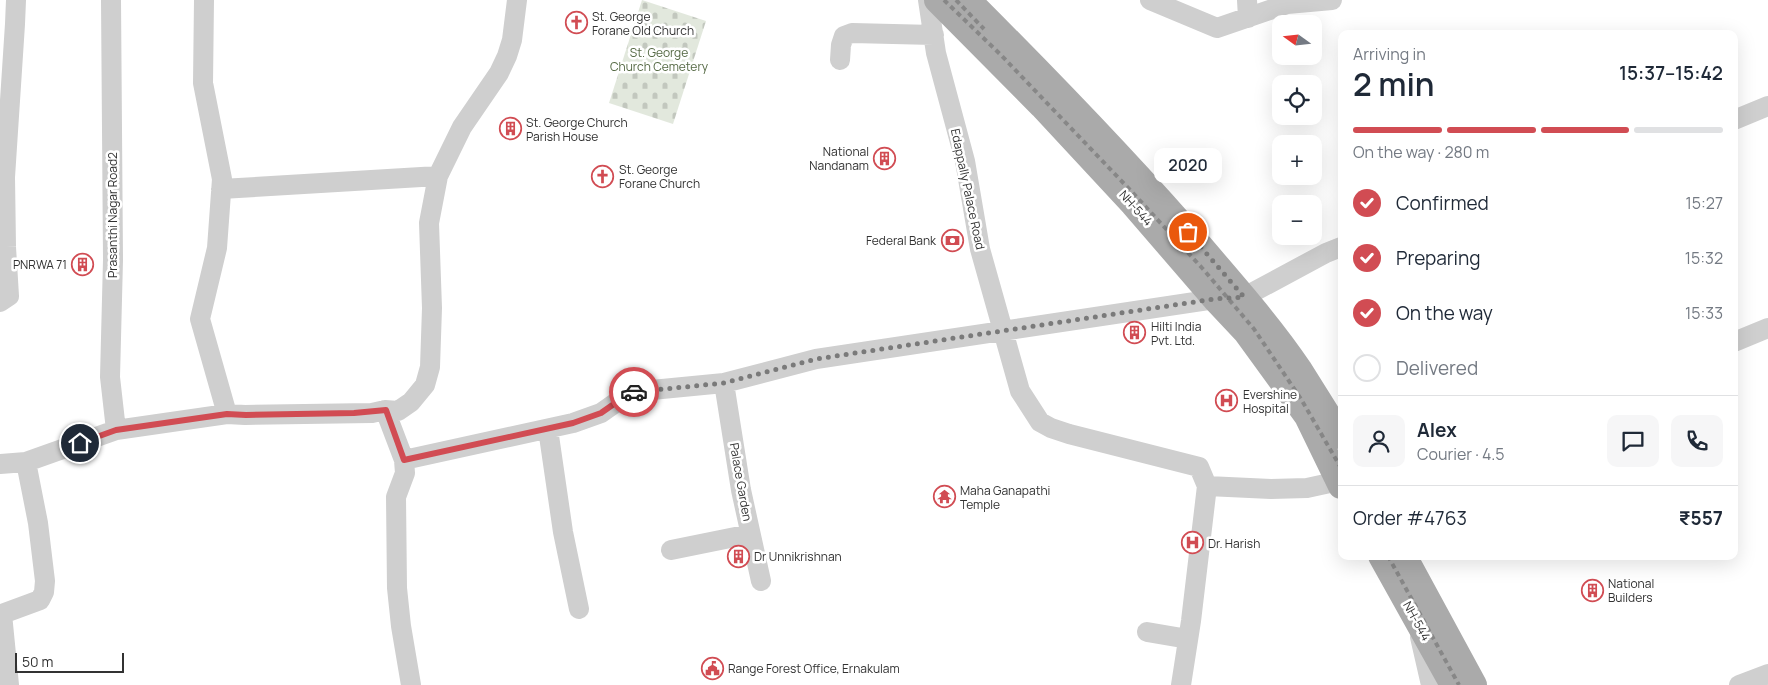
<!DOCTYPE html>
<html lang="en">
<head>
<meta charset="utf-8">
<style>
	:root { --surface:#fff; --page:#f6f6f7; --text:#1f2937; --muted:#747a83; --line:#e0e1e3; --accent:#d14c53 }
	body { margin:0; font-family:Manrope,sans-serif; background:var(--page); color:var(--text); height:100vh; display:flex; flex-direction:column; font-size:19px; white-space:nowrap }
	* { box-sizing:border-box; margin:0 }
	p { font-size:16px; color:var(--muted) }
	.icon { flex:none; width:28px; height:28px; fill:none; stroke:currentColor; stroke-width:2; stroke-linecap:round; stroke-linejoin:round }
	.map { position:relative; flex:1; overflow:hidden }
	.drawer { position:absolute; left:1338px; top:30px; width:400px; height:530px; display:flex; flex-direction:column; background:var(--surface); border-radius:10px; box-shadow:0 5px 20px #0002 }
	.drawer>* { flex:none }
	.needle { width:32px; rotate:285deg }
	.tools { position:absolute; left:1272px; top:15px; display:grid; gap:10px }
	.tools a { display:grid; place-items:center; width:50px; height:50px; border-radius:10px; background:var(--surface); box-shadow:0 5px 20px #0002; font-size:25px }
	.scale { position:absolute; left:15px; bottom:12px; width:109px; box-sizing:border-box; padding-left:5px; border:2px solid #323232; border-top:0; font-size:14px; line-height:18px; white-space:nowrap; color:#323232; -webkit-text-stroke:4px #fff; paint-order:stroke }
	.pin { position:absolute; display:grid; place-items:center; width:42px; height:42px; color:#fff; margin:-21px; border:2px solid #fff; border-radius:50%; box-shadow:0 1px 5px #0007 }
	.courier { position:absolute; display:grid; place-items:center; width:50px; height:50px; margin:-25px; border:4px solid #d14c53; border-radius:50%; background:#fff; color:#222; box-shadow:0 1px 6px #0007 }
	.bubble { position:absolute; height:35px; border-radius:10px; background:var(--surface); box-shadow:0 5px 20px #0002; font-size:16px; font-weight:600; line-height:35px; text-align:center }
	.overview em { font-style:normal; font-weight:600 }
	.overview div { display:flex; flex-direction:column-reverse }
	.overview { display:flex; align-items:center; justify-content:space-between; height:85px; padding:0 15px }
	h1 { font-size:32px; font-weight:600; line-height:38px }
	.bar { display:grid; grid-template-columns:repeat(4,1fr); gap:8px 5px; align-content:center; height:60px; padding:0 15px }
	.bar i { height:6px; border-radius:4px; background:var(--line) }
	.bar .current { background:var(--accent) }
	.bar p { grid-column:span 4 }
	.line { display:flex; align-items:center; gap:12px; padding:0 15px; border-top:1px solid var(--line) }
	.line div { flex:1 }
	.round { display:grid; place-items:center; flex:none; width:52px; height:52px; border-radius:10px; background:var(--page) }
	ol { padding:0 15px; list-style:none }
	li { display:flex; align-items:center; gap:15px; height:55px }
	li p { margin-inline-start:auto }
	li .icon { padding:5px; border-radius:50%; background:var(--accent); color:#fff; stroke-width:4 }
	li:last-child { color:var(--muted) }
	li i { width:28px; height:28px; border:2px solid var(--line); border-radius:50% }
	.map>svg:first-child { display:block }
</style>
</head>
<body>
<div class="map">
<svg width="1768" height="685" viewBox="0 0 1768 685">
	<defs>
		<pattern id="cemetery-stones" width="16" height="16" patternUnits="userSpaceOnUse" patternTransform="scale(1.25)"><rect width="16" height="16" fill="#e2e8dd"/><path d="M2 7V4a2 2 0 0 1 4 0v3zM10 15v-3a2 2 0 0 1 4 0v3z" fill="#c2c7be"/></pattern>
	</defs>
	<rect width="100%" height="100%" fill="#fff"/>
	<path fill="url(#cemetery-stones)" d="M642,0l64,21 -33,103 -64,-21z"/>
	<g fill="none" stroke-linecap="round" stroke-linejoin="round">
		<path stroke="#cfcfcf" stroke-width="20" d="M111,0l2,260 -3,117 6,53
			M204,0l-1,83 19,96 -5,69 -17,71 27,95
			M928,0l8,53 29,108 15,88 40,142 20,31 11,6 18,6 130,33 8,19
			M1150,0l67,28 70,-24 45,-4
			M1247,0l1,18
			M840,60l1,-15 3,-9 8,-3 82,2
			M1734,120l34,-14
			M221,189l217,-13
			M0,302l9,-6 -3,-49 -1,-70 10,-153 1,-24
			M1734,342l34,-14
			M724,383l17,107 20,91
			M385,410l13,1 13,-9 14,-17 5,-18 2,-59 -3,-85 9,-47 24,-49 37,-54 8,-17 5,-16 5,-40
			M548,429l15,103 16,77
			M404,460l1,13 -9,24 1,91 4,38 10,59
			M0,464l26,-2 90,-32 111,-16 18,1 127,-2 13,-3 19,50 169,-37 28,-10 30,-21 93,-9 92,-24 399,-60 29,-2 82,-44 15,-6
			M671,550l79,-16
			M1147,632l41,7
			M1420,637l11,48
			M9,685l-7,-71 38,-14 4,-8 1,-11 -7,-58 -12,-61
			M1181,685l10,-64 16,-135 64,3 36,-1 32,-7
			M1739,685l29,-11"/>
		<path stroke="#aaa" stroke-width="26" d="M937,0l105,106 91,98 82,95 31,33 61,84 34,70
			M968,0c80,80 160,162 234,248 33,39 68,78 97,121 14,22 28,45 42,67
			M1381,556l72,129
			M1404,556l70,129"/>
		<path stroke="#878787" stroke-width="4" stroke-dasharray="5 4" stroke-linecap="butt" d="M944,0l58,56 130,136 71,77 51,60 47,70 40,69
			M956,0l28,29
			M1388,556l71,129"/>
	</g>
	<g fill="none" stroke-linecap="round" stroke-linejoin="round">
		<path stroke="#7a7a7a" stroke-width="5" stroke-dasharray="0 9" d="M634,392l90,-9 92,-24 398,-60 30,-2 -56,-65"/>
		<path stroke="#d14c53" stroke-width="6" d="M80,443l36,-13 111,-16 19,1 108,-2 32,-3 18,50 169,-37 28,-10 30,-21h3"/>
	</g>
	<defs>
		<symbol id="church-ring" viewBox="-11 -11 22 22"><circle r="9.5" fill="#fff" stroke="#d14c53" stroke-width="1.5"/><path d="M-1.2-6h2.4v3.5h3.3v2.4h-3.3V6h-2.4V-.1h-3.3v-2.4h3.3Z" fill="#d14c53"/></symbol>
		<symbol id="building-ring" viewBox="-11 -11 22 22"><circle r="9.5" fill="#fff" stroke="#d14c53" stroke-width="1.5"/><path d="M-4-6H4V6H1V3H-1V6H-4ZM-2.5-4.3h1.7v1.8h-1.7ZM.8-4.3h1.7v1.8H.8ZM-2.5-1h1.7V.8h-1.7ZM.8-1h1.7V.8H.8Z" fill="#d14c53"/></symbol>
		<symbol id="bank-ring" viewBox="-11 -11 22 22"><circle r="9.5" fill="#fff" stroke="#d14c53" stroke-width="1.5"/><path d="M-6-4H6V4H-6ZM0-2.3a2.3 2.3 0 1 0 0 4.6a2.3 2.3 0 1 0 0-4.6Z" fill="#d14c53"/></symbol>
		<symbol id="hospital-ring" viewBox="-11 -11 22 22"><circle r="9.5" fill="#fff" stroke="#d14c53" stroke-width="1.5"/><path d="M-5-5h3v3.5h4V-5h3V5h-3V1.5h-4V5h-3Z" fill="#d14c53"/></symbol>
		<symbol id="temple-ring" viewBox="-11 -11 22 22"><circle r="9.5" fill="#fff" stroke="#d14c53" stroke-width="1.5"/><path d="M0-6L5-2H3V0L6.5 2.5H4V6H1.5V3h-3V6H-4V2.5H-6.5L-3 0V-2H-5Z" fill="#d14c53"/></symbol>
		<symbol id="civic-ring" viewBox="-11 -11 22 22"><circle r="9.5" fill="#fff" stroke="#d14c53" stroke-width="1.5"/><path d="M-.6-6.5H3V-4.5H.6V-3L4-1V1h2V6H-6V1h2V-1L-.6-3ZM-1.2 2.5V6h2.4V2.5Z" fill="#d14c53"/></symbol>
	</defs>
	<g fill-rule="evenodd">
		<use href="#church-ring" x="564" y="10" width="25" height="25"/>
		<use href="#building-ring" x="498" y="116" width="25" height="25"/>
		<use href="#building-ring" x="872" y="146" width="25" height="25"/>
		<use href="#church-ring" x="590" y="164" width="25" height="25"/>
		<use href="#bank-ring" x="940" y="228" width="25" height="25"/>
		<use href="#building-ring" x="70" y="252" width="25" height="25"/>
		<use href="#building-ring" x="1122" y="320" width="25" height="25"/>
		<use href="#hospital-ring" x="1214" y="388" width="25" height="25"/>
		<use href="#temple-ring" x="932" y="484" width="25" height="25"/>
		<use href="#hospital-ring" x="1180" y="530" width="25" height="25"/>
		<use href="#building-ring" x="726" y="544" width="25" height="25"/>
		<use href="#building-ring" x="1580" y="578" width="25" height="25"/>
		<use href="#civic-ring" x="700" y="656" width="25" height="25"/>
	</g>
	<g text-anchor="middle" dominant-baseline="central" stroke-width="5" stroke-linejoin="round" paint-order="stroke">
		<g font-size="12" fill="#323232" stroke="#fff" text-anchor="start">
			<text x="592" y="16">St. George<tspan x="592" dy="14">Forane Old Church</tspan></text>
			<text x="526" y="122">St. George Church<tspan x="526" dy="14">Parish House</tspan></text>
			<text x="869" y="151" text-anchor="end">National<tspan x="869" dy="14">Nandanam</tspan></text>
			<text x="619" y="169">St. George<tspan x="619" dy="14">Forane Church</tspan></text>
			<text x="936" y="240" text-anchor="end">Federal Bank</text>
			<text x="67" y="264" text-anchor="end">PNRWA 71</text>
			<text x="1151" y="326">Hilti India<tspan x="1151" dy="14">Pvt. Ltd.</tspan></text>
			<text x="1243" y="394">Evershine<tspan x="1243" dy="14">Hospital</tspan></text>
			<text x="960" y="490">Maha Ganapathi<tspan x="960" dy="14">Temple</tspan></text>
			<text x="1208" y="543">Dr. Harish</text>
			<text x="754" y="556">Dr Unnikrishnan</text>
			<text x="1608" y="583">National<tspan x="1608" dy="14">Builders</tspan></text>
			<text x="728" y="668">Range Forest Office, Ernakulam</text>
		</g>
		<g font-size="12" fill="#556944" stroke="#fff">
			<text x="659" y="52">St. George<tspan x="659" dy="14">Church Cemetery</tspan></text>
		</g>
		<g font-size="12" fill="#323232" stroke="#fff">
			<text transform="translate(968 189) rotate(78)">Edappally Palace Road</text>
			<text transform="translate(1136 208) rotate(48)">NH-544</text>
			<text transform="translate(112 215) rotate(-90)">Prasanthi Nagar Road2</text>
			<text transform="translate(741 482) rotate(80)">Palace Garden</text>
			<text transform="translate(1417 621) rotate(61)">NH-544</text>
		</g>
	</g>
</svg>
<div class="tools">
<a><svg class="needle" viewBox="-14 -14 28 28"><path d="M0-13l5 13h-10z" fill="#e53935"/><path d="M0 13l5-13h-10z" fill="#747a83"/></svg></a>
<a><svg class="icon" aria-label="locate" viewBox="0 0 24 24"><circle cx="12" cy="12" r="6"/><path d="M12 2v4M12 18v4M2 12h4M18 12h4"/></svg></a>
<a>+</a>
<a>−</a>
</div>
<div class="scale">50 m</div>
<div class="pin" style="left:1188px;top:232px;background:#ea580c"><svg class="icon" aria-label="bag" viewBox="0 0 24 24"><path d="M5 8h14l-1 12H6zM9 8a3 3 0 0 1 6 0"/></svg></div>
<div class="pin" style="left:80px;top:443px;background:#1f2937"><svg class="icon" aria-label="home" viewBox="0 0 24 24"><path d="M3 11l9-7 9 7M6 9v11h12V9"/></svg></div>
<div class="courier" style="left:634px;top:392px"><svg class="icon" aria-label="car" viewBox="0 0 24 24"><path d="M5 17H2v-5l4-1 3-4h7l3 4 3 1v5h-3M9 17h6M6 11h13"/><circle cx="7" cy="17" r="2"/><circle cx="17" cy="17" r="2"/></svg></div>
<div class="bubble" style="left:1154px;top:148px;width:68px">2020</div>
<section class="drawer">
<div class="overview"><div><h1>2 min</h1><p>Arriving in</p></div><em>15:37–15:42</em></div>
<div class="bar"><i class="current"></i><i class="current"></i><i class="current"></i><i></i><p>On the way · 280 m</p></div>
<ol>
<li><svg class="icon" aria-label="check" viewBox="0 0 24 24"><path d="M5 12l5 5 9-10"/></svg>Confirmed<p>15:27</p></li>
<li><svg class="icon" aria-label="check" viewBox="0 0 24 24"><path d="M5 12l5 5 9-10"/></svg>Preparing<p>15:32</p></li>
<li><svg class="icon" aria-label="check" viewBox="0 0 24 24"><path d="M5 12l5 5 9-10"/></svg>On the way<p>15:33</p></li>
<li><i></i>Delivered</li>
</ol>
<div class="line" style="height:90px"><a class="round"><svg class="icon" aria-label="person" viewBox="0 0 24 24"><circle cx="12" cy="8" r="4"/><path d="M4 21q1-7 8-7t8 7"/></svg></a><div><b>Alex</b><p>Courier · 4.5</p></div><a class="round"><svg class="icon" aria-label="chat" viewBox="0 0 24 24"><path d="M4 5h16v11H9l-5 4z"/></svg></a><a class="round"><svg class="icon" aria-label="phone" viewBox="0 0 24 24"><path d="M5 4h4l2 5-3 2q2 4 5 5l2-3 5 2v4C11 20 4 13 5 4z"/></svg></a></div>
<div class="line" style="height:65px"><div>Order #4763</div><b>₹557</b></div>
</section>
</div>
</body>
</html>
